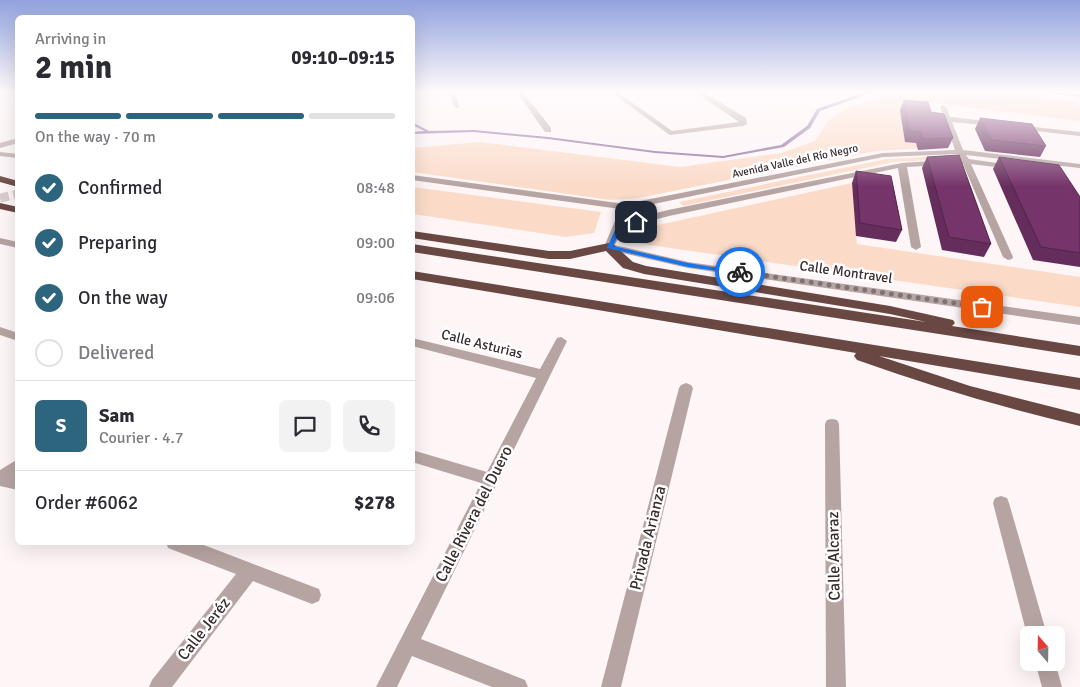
<!DOCTYPE html>
<html lang="en">
<head>
<meta charset="utf-8">
<style>
	:root { --surface:#fff; --page:#f2f2f3; --text:#2b2b33; --muted:#7c7c81; --line:#e1e1e2; --accent:#2d657f }
	body { margin:0; font-family:Signika,sans-serif; background:var(--page); color:var(--text); height:100vh; display:flex; flex-direction:column; font-size:19px; white-space:nowrap }
	* { box-sizing:border-box; margin:0 }
	p { font-size:16px; color:var(--muted) }
	.icon { flex:none; width:28px; height:28px; fill:none; stroke:currentColor; stroke-width:2; stroke-linecap:round; stroke-linejoin:round }
	.map { position:relative; flex:1; overflow:hidden }
	.panel { position:absolute; left:15px; top:15px; width:400px; height:530px; display:flex; flex-direction:column; background:var(--surface); border-radius:8px; box-shadow:0 5px 20px #0002 }
	.panel>* { flex:none }
	.needle { width:32px; rotate:340deg }
	.controls { position:absolute; left:1020px; top:626px; display:grid; gap:10px }
	.controls a { display:grid; place-items:center; width:45px; height:45px; border-radius:8px; background:var(--surface); box-shadow:0 5px 20px #0002; font-size:25px }
	.pin { position:absolute; display:grid; place-items:center; width:42px; height:42px; color:#fff; margin:-21px; border-radius:10px; box-shadow:0 2px 8px #0006 }
	.courier { position:absolute; display:grid; place-items:center; width:50px; height:50px; margin:-25px; border:4px solid #1a73e8; border-radius:50%; background:#fff; color:#222; box-shadow:0 1px 6px #0007 }
	.headline em { font-style:normal; font-weight:700 }
	.headline div { display:flex; flex-direction:column-reverse }
	.headline { display:flex; align-items:center; justify-content:space-between; height:85px; padding:0 20px }
	h1 { font-size:32px; font-weight:700; line-height:38px }
	.bar { display:grid; grid-template-columns:repeat(4,1fr); gap:8px 5px; align-content:center; height:60px; padding:0 20px }
	.bar i { height:6px; border-radius:4px; background:var(--line) }
	.bar .current { background:var(--accent) }
	.bar p { grid-column:span 4 }
	.line { display:flex; align-items:center; gap:12px; padding:0 20px; border-top:1px solid var(--line) }
	.line div { flex:1 }
	.round { display:grid; place-items:center; flex:none; width:52px; height:52px; border-radius:8px; background:var(--page) }
	ol { padding:0 20px; list-style:none }
	li { display:flex; align-items:center; gap:15px; height:55px }
	li p { margin-inline-start:auto }
	li .icon { padding:5px; border-radius:50%; background:var(--accent); color:#fff; stroke-width:4 }
	li:last-child { color:var(--muted) }
	li i { width:28px; height:28px; border:2px solid var(--line); border-radius:50% }
	.map>svg:first-child { display:block }
</style>
</head>
<body>
<div class="map">
<svg width="1080" height="687" viewBox="0 0 1080 687">
	<rect width="100%" height="100%" fill="#fef5f7"/>
	<path fill="#fbdbc8" d="M909,91l93,1 78,11v18l-152,-19 -7,1 25,44 -70,4 -238,47 -28,2 -197,-28v-24l67,-6 200,25 101,-14 34,-12 14,-21 16,-11 41,-14z
		M945,156h3l1,3 -56,3 -210,44 -4,-4 208,-43z
		M852,183l5,61 223,33v30l-451,-65 6,-12z
		M413,187l188,25 -7,21 -28,4 -153,-23z"/>
	<g fill="none" stroke-linecap="round" stroke-linejoin="round">
		<path fill="#8c6ba0" fill-rule="evenodd" d="M875,91h6l-16,4 -45,16 -10,17 -26,19 -61,11 -68,-5 -107,-14 -74,-7 -62,2v-2l13,-1 -13,-6v-3l17,9 45,-1 74,7 107,14 68,5 58,-11 26,-19 10,-17 46,-16z
			M1037,91h8l35,4v2z"/>
		<path stroke="#d7cdcf" stroke-width="9" stroke-dasharray="9 4.5" stroke-linecap="butt" d="M0,198l18,-4"/>
		<path fill="#b6a4a2" fill-rule="evenodd" d="M449,91h6l4,17 -5,-1z
			M516,91h6l29,37v4h-6z
			M609,91h7l56,40 67,-9 -45,-31h7l45,27 1,6 -4,2 -73,9z
			M943,105l3,2 4,10 46,5 4,2 -4,2 -44,-4 11,28 117,14v4l-114,-13 3,4 43,6 4,2 -4,2 -41,-5 42,93 -1,2 -4,1 -5,-3 -40,-93 -56,3 14,80 -5,3 -5,-3 -13,-79 -229,48 -46,12 -8,17 73,17 392,55v8l-392,-57 -83,-19 -1,-2 16,-38 -208,-29v-5l213,29 258,-51 72,-3 -15,-43zM958,154l3,5 -59,4 -234,47 -43,11 4,-12 254,-52z
			M1015,125l65,7v4l-62,-7h-3z
			M18,138v5l-18,5v-5z
			M0,152l18,2v4l-18,-2z
			M0,238l18,4v6l-18,-4z
			M0,327l18,6v8l-18,-6z
			M561,337l6,4 -146,298 104,41 3,7h-36l-80,-31 -15,31h-21l105,-204 -69,-21v-12l75,22 49,-94 -124,-32v-8l128,31 17,-31z
			M686,383l5,2 2,3 -72,299h-20l78,-299 2,-3z
			M832,419l5,1 2,4 7,263h-20l-1,-263 2,-4z
			M18,459v15l-3,2 3,1v13l-18,-4v-16z
			M1001,496l6,2 2,5 38,132h-18v4l-2,-4 -34,-132 2,-5z
			M166,542h30l123,47 2,6 -2,6 -7,3 -59,-23 -81,106h-23l3,-7 84,-106 -68,-26z
			M1035,662h20l7,25h-20z"/>
		<path fill="#694844" fill-rule="evenodd" d="M0,176l18,5v6l-18,-5z
			M0,203l18,4v6l-18,-4z
			M412,231l137,20h21l39,-8 4,1 20,18 13,4 244,40 63,14 2,3 -3,3 128,20v10l-668,-104v-8l514,78 -36,-8 -246,-40 -21,-6 -17,-17 -36,8h-21l-137,-21z
			M412,271l668,107v12l-201,-34 91,30 110,28v12c-76,-18 -150,-40 -223,-66l-3,-4 2,-3 -444,-74z"/>
	</g>
	<path fill="#652d5b" d="M904,100l27,12 22,26 -5,10 -30,2 -2,-7 -11,-1 -5,-32z
		M980,118l66,28 -6,11 -55,-6 -10,-22z
		M927,157l64,87 -7,13 -42,-7 -20,-82z
		M999,157l81,40v70l-47,-7 -40,-91z
		M856,171l46,59 -6,12 -40,-6 -4,-53z"/>
	<path fill="#75346a" stroke="#52244a" d="M904,100l24,2 3,10 13,2 9,24 -31,1 -1,-7 -12,-1z
		M980,118l52,6 14,22 -55,-6z
		M959,155l32,89 -42,-7 -22,-80z
		M999,157l60,8 21,32v56l-39,-6z
		M856,171l35,5 11,54 -42,-7z"/>
	<linearGradient id="sky" x2="0" y2="1"><stop stop-color="#91a2de"/><stop offset="0.49" stop-color="#fffafb"/><stop offset="1" stop-color="#fffafb" stop-opacity="0"/></linearGradient>
	<rect width="1080" height="187" fill="url(#sky)"/>
	<path fill="#1a73e8" d="M636,220l3,2 -1,1 -16,5 -9,18 75,17 55,9 -3,2 -52,-7 -81,-19 10,-23z"/>
	<g fill="none" stroke-linecap="round" stroke-linejoin="round">
		<path stroke="#7f7275" stroke-width="5" stroke-dasharray="0 9" d="M740,272l242,35"/>
	</g>
	<g text-anchor="middle" dominant-baseline="central" stroke-width="5" stroke-linejoin="round" paint-order="stroke">
		<g font-size="11" fill="#3a2b2f" stroke="#fff">
			<text transform="translate(795 161) rotate(-12)">Avenida Valle del Río Negro</text>
		</g>
		<g font-size="14" fill="#3a2b2f" stroke="#fff">
			<text transform="translate(846 272) rotate(8)">Calle Montravel</text>
			<text transform="translate(482 344) rotate(14)">Calle Asturias</text>
		</g>
		<g font-size="16" fill="#3a2b2f" stroke="#fff">
			<text transform="translate(474 514) rotate(-63)">Calle Rivera del Duero</text>
			<text transform="translate(648 538) rotate(-76)">Privada Arianza</text>
			<text transform="translate(834 556) rotate(-91)">Calle Alcaraz</text>
			<text transform="translate(204 629) rotate(-52)">Calle Jeréz</text>
		</g>
	</g>
</svg>
<div class="controls">
<a><svg class="needle" viewBox="-14 -14 28 28"><path d="M0-13l5 13h-10z" fill="#e53935"/><path d="M0 13l5-13h-10z" fill="#7c7c81"/></svg></a>
</div>
<div class="pin" style="left:982px;top:307px;background:#ea580c"><svg class="icon" aria-label="bag" viewBox="0 0 24 24"><path d="M5 8h14l-1 12H6zM9 8a3 3 0 0 1 6 0"/></svg></div>
<div class="pin" style="left:636px;top:222px;background:#1f2937"><svg class="icon" aria-label="home" viewBox="0 0 24 24"><path d="M3 11l9-7 9 7M6 9v11h12V9"/></svg></div>
<div class="courier" style="left:740px;top:272px"><svg class="icon" aria-label="bike" viewBox="0 0 24 24"><circle cx="6" cy="16" r="4"/><circle cx="18" cy="16" r="4"/><path d="M6 16l4-8h5l3 8M10 8l3 8H6M13 5h3"/></svg></div>
<section class="panel">
<div class="headline"><div><h1>2 min</h1><p>Arriving in</p></div><em>09:10–09:15</em></div>
<div class="bar"><i class="current"></i><i class="current"></i><i class="current"></i><i></i><p>On the way · 70 m</p></div>
<ol>
<li><svg class="icon" aria-label="check" viewBox="0 0 24 24"><path d="M5 12l5 5 9-10"/></svg>Confirmed<p>08:48</p></li>
<li><svg class="icon" aria-label="check" viewBox="0 0 24 24"><path d="M5 12l5 5 9-10"/></svg>Preparing<p>09:00</p></li>
<li><svg class="icon" aria-label="check" viewBox="0 0 24 24"><path d="M5 12l5 5 9-10"/></svg>On the way<p>09:06</p></li>
<li><i></i>Delivered</li>
</ol>
<div class="line" style="height:90px"><b class="round" style="background:var(--accent);color:#fff">S</b><div><b>Sam</b><p>Courier · 4.7</p></div><a class="round"><svg class="icon" aria-label="chat" viewBox="0 0 24 24"><path d="M4 5h16v11H9l-5 4z"/></svg></a><a class="round"><svg class="icon" aria-label="phone" viewBox="0 0 24 24"><path d="M5 4h4l2 5-3 2q2 4 5 5l2-3 5 2v4C11 20 4 13 5 4z"/></svg></a></div>
<div class="line" style="height:65px"><div>Order #6062</div><b>$278</b></div>
</section>
</div>
</body>
</html>
